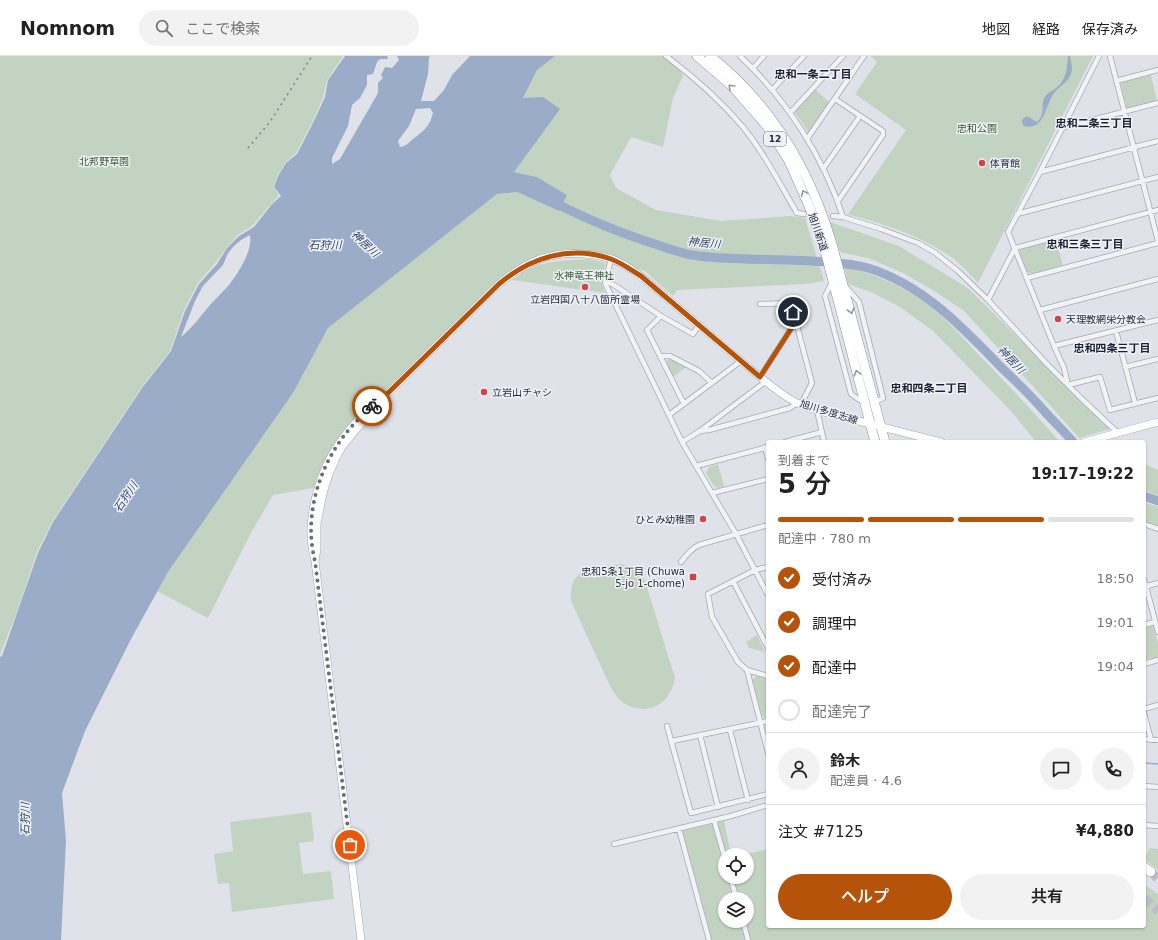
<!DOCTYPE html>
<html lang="ja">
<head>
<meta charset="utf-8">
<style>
	:root { --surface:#fff; --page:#f2f2f2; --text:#222; --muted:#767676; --line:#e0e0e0; --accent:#b45309 }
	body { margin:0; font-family:"DejaVu Sans","Noto Sans JP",sans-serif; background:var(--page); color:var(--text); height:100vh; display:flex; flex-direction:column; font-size:15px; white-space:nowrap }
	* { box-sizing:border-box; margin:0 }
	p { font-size:13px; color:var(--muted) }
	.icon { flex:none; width:22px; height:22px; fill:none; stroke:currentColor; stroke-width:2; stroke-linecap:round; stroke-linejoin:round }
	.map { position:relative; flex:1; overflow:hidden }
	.drawer { position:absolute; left:766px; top:384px; width:380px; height:488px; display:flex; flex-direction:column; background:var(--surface); border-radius:4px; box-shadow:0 1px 3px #0004 }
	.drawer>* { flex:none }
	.fabs { position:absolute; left:718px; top:792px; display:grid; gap:8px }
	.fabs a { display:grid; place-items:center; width:36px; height:36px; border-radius:50%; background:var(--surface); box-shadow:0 1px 3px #0004; font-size:20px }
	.pin { position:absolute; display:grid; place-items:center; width:34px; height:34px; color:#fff; margin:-17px; border:2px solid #fff; border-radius:50%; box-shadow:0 1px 4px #0007 }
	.courier { position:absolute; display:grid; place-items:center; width:40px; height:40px; margin:-20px; border:3px solid #b45309; border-radius:50%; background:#fff; color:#222; box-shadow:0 1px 5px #0007 }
	.headline em { font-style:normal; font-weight:600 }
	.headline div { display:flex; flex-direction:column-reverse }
	.headline { display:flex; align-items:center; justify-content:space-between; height:68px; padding:0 12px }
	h1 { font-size:26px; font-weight:600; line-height:30px }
	.bar { display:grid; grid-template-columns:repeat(4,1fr); gap:6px 4px; align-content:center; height:48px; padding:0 12px }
	.bar i { height:5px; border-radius:3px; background:var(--line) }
	.bar .active { background:var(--accent) }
	.bar p { grid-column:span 4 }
	.line { display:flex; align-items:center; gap:10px; padding:0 12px; border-top:1px solid var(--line) }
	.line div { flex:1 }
	.round { display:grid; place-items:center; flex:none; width:42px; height:42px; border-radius:21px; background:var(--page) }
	ol { padding:0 12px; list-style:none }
	li { display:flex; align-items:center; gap:12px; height:44px }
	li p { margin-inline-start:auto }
	li .icon { padding:4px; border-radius:50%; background:var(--accent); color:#fff; stroke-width:4 }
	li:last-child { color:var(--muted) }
	li i { width:22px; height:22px; border:2px solid var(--line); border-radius:50% }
	.button { display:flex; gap:8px; margin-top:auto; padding:8px 12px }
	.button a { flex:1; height:46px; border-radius:24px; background:var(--accent); color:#fff; font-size:16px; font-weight:600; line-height:46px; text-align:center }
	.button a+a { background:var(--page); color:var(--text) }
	header { display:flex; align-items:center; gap:24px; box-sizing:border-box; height:56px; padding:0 20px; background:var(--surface); border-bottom:1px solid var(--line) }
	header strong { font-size:19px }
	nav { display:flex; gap:22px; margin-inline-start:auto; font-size:14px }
	.search { width:280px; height:36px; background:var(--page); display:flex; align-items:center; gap:10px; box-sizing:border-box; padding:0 14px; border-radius:22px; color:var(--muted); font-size:15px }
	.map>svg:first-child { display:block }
</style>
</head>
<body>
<header>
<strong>Nomnom</strong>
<div class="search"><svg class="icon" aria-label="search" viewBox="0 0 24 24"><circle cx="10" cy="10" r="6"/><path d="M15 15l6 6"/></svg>ここで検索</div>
<nav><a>地図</a><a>経路</a><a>保存済み</a></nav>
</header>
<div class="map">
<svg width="1158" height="884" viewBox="0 0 1158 884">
	<rect width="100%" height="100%" fill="#e0e2e9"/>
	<path fill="#c3d3c1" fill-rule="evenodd" d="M0,0h343l-16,24 -4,18 -11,25 -16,30 -10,9 -9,14 -4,11 6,8 -26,30 -15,10 -11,12 -11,15 -18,21 -14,27 -14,41 -29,37 -89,134 -15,30 -19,57 -18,46z
		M555,0h117l11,20 -10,22 -10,49 -32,-10 -21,38 6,13 40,22 65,11 69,-5 15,2 19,63 -17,3 -130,6 -4,6 -28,-25 -20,-5 -14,-7 -54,-5 -45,19 -157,150 -37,64 -45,8 -21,36 -44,87 -51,-27 11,-19 125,-179 35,-65 169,-134 20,-2 42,19 8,-16 -30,-18 -23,-5 45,-63 -36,-11 14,-28z
		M871,0h222l-115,227c-8,-9 -17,-19 -27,-26 -30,-21 -66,-33 -101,-42l-2,-1 58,-84 -51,-36 22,-32z
		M1151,19l6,26 -30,8 -6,-25 1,-2z
		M815,33l14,13 -20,31 -15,-22z
		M830,166l69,24 69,42 142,141 -31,9 -39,-44 -76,-83 -33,-22 -30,-17 -33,-14 -28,-6z
		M1056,184l7,26 -31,8 -5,-2 -8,-20 2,-3z
		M588,203l18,4 -6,16 5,14 -93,-13c4,-2 7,-5 11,-8 17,-11 45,-12 65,-13z
		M844,209c28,9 56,19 80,37 21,15 38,35 55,53 27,28 54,56 79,85l-7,2h-15l-25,-31 -78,-80 -33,-24 -29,-15 -23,-8z
		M670,302l16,9 -13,10 -7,-15z
		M718,408l6,22 -5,2 -5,-2 -8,-13 3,-6z
		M1144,408l14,6v26l-14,-6z
		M1144,446l14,5v20l-14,-5z
		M622,508c9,3 16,6 22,14l31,100c-3,16 -12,29 -30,31 -6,0 -13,-1 -18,-4 -8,-4 -13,-12 -17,-19l-39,-85c-3,-36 24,-33 51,-37z
		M1153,570l5,17v14l-14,3v-32z
		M757,579l8,17 -16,-4 -3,-6z
		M757,619l11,3v40h-3l-3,-2 -10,-36z
		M311,756l3,29 -15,2 4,31 28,-3 3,28 -102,13 -3,-29 -11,1 -4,-30 19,-3 -3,-29z
		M724,765l7,34h-6v22h22v-22h-6l27,-6v77h376l1,-41 13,9v46h-446l-19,-71 -11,-38zM725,843h22v22h-22z
		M1150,792l8,1v21l-14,-11z"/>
	<path fill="#9bacc9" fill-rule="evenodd" d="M345,0h42l1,3h-8l-3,3 -4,12 -6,1v10l-7,13 -8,7 -4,21 -16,32v6l8,-5 38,-66v-10l5,-5 -2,-3 4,-8 7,1 7,-8 -2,-4h33l-1,2 -1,16 -7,27h13l10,-11 8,-15 18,-19h85l-18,14 -14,28 20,-1 17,12 -46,63 23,5 30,18 -8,16 -42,-19 -20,2 -169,134 -35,65 -125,179 -37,67 -46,92 -23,62 4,48 -5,99h-61v-283l2,-1 36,-103 15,-31 89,-134 29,-37 14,-40 14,-27 18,-20 10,-16 12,-12 15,-9 18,-23 9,-8 -7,-9 4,-11 8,-13 11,-9 15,-29 13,-28 3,-17zM416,53l14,-1 3,5c-3,14 -10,18 -20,26 -4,4 -7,7 -13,8l-2,-6 11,-15zM250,179c3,16 -12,38 -21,50 -6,7 -13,13 -19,20 -10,12 -18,23 -29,32l14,-36 8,-15 20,-21 5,-12 6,-7 7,-6z
		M1068,0h2c1,6 3,12 1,18 -3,9 -12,12 -17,19 -8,11 -10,39 -30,33l-2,-3v-3l3,-3c5,-1 7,3 12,5 8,-7 4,-15 7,-24 3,-5 8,-7 12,-10 11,-9 11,-20 12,-32z"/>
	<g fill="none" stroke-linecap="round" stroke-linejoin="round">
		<path stroke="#9bacc9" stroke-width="1.5" d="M1144,707l14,1"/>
		<path stroke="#9bacc9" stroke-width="9" d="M552,145c35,19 71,33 109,45 12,4 25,9 38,10 42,5 85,2 127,6 14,1 28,2 42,6 56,17 96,61 136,102 15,14 29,28 42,43 9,10 19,19 27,29
			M1144,440l14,5"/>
		<path stroke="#bbbec7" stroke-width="9" stroke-dasharray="9 4.5" stroke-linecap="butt" d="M1151,816l7,7
			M1144,842l14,13"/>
		<defs>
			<path id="street" d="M666,0c28,21 54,44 77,71 21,26 37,57 54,86l7,1
				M740,0c47,44 83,100 103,161
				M1099,0l-59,116 -32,60 46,114 10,22 4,17 32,-8 10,33 48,-12
				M1110,0l48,185
				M753,12l11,-12
				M1116,25l42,-11
				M772,34l32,-34
				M835,43l48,32v4l-45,66
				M790,57l53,-57
				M1061,72l97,-25
				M807,83l57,-83
				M823,113l37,-53
				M1040,116l118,-31
				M1017,158l141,-37
				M833,160l10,1 38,12 37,14 16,9 24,19 30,29 58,63 36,36 36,34
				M611,203l-6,24 77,159 54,92 32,61
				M1027,222l131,-35
				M832,226l-7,14 26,98 13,9
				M605,227h5l7,4 44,29 32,18 6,-9
				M846,231l13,15 24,96 -9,5
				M988,244l27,-52 143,-38
				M760,248l31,-1 21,80 -11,21
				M1040,254l118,-31
				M661,260l-14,14 37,74
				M1116,275l19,72
				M1054,290l104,-26
				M661,300h9l29,15 13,12
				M1125,311l33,-8
				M760,321l36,-56
				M817,354l7,32
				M669,359l72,-54
				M700,375l9,-1 81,-22 7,-5
				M682,386l18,-11 65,-49
				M785,386l37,-10
				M765,391l3,12
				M696,410l72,-19
				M712,437l56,-14
				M1144,468l14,5
				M681,506c5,-7 10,-13 18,-17l69,-20
				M768,511l-13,3 -47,24 4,23 26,45 9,8 21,6
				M1144,523l14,53
				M733,525l35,67
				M1144,531l14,-4
				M1144,569l11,-3
				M1144,608l14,-4
				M747,614l21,83
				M1144,653l14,-4
				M1144,657l7,27
				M667,670l24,87 77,-19
				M730,674l18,70
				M700,679l18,72
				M1144,683l14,1
				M672,685l96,-20
				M1144,730l14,1
				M714,764l11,39
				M1144,769l14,1
				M679,773l30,111
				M614,788l117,-28 37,-11
				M730,821l7,22
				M743,865l5,19"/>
			<path id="primary" d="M1084,386l74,-20
				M315,505l2,-12v-25l6,-31 6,-19 6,-14 7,-13 12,-15 33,-38 112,-110c26,-22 51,-33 86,-30 9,1 18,2 27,5 20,8 37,24 54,38 23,20 46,39 69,59 20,16 38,34 60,46 15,8 33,11 49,15 33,9 65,17 97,25
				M361,884l-46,-379c-6,-22 -5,-38 0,-61 7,-33 23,-61 48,-85"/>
			<path id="highway" d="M697,0l35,30 34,39 22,34 21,47 14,37 52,199
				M710,0c61,48 100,114 122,188l53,198
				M1144,811l7,5"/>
		</defs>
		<use href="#street" stroke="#a5a8b3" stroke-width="6"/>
		<use href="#primary" stroke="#9fa5b4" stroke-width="8"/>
		<use href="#highway" stroke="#878e9f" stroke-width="10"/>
		<use href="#street" stroke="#f2f3f7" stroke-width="4.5"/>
		<use href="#primary" stroke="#fff" stroke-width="7"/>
		<use href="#highway" stroke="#fff" stroke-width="9"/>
		<path stroke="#798092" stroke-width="1.5" stroke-dasharray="2 4" stroke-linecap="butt" d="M248,92l22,-26 42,-66"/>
	</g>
	<defs><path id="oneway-chevron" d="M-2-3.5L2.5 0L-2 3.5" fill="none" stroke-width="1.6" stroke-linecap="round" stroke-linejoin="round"/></defs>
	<g stroke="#9496a0">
		<use href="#oneway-chevron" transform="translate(731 31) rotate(-135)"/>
		<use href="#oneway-chevron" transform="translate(804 137) rotate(-114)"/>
		<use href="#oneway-chevron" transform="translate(851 255) rotate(75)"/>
		<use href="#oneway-chevron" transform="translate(857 317) rotate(-105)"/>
	</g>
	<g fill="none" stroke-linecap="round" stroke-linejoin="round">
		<path stroke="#686d7b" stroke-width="4" stroke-dasharray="0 7.2" d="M350,789l-35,-284c-11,-42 2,-89 28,-124 8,-11 19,-21 29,-31"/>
		<path stroke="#b45309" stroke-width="5" d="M372,350l15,-12 112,-110c32,-27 71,-39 112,-25 11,4 20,11 30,17l119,101 36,-56 -3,-9"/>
	</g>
	<g fill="#cd454a" stroke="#eff1f6" stroke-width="1.5">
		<circle cx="982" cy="107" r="4"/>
		<circle cx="585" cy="231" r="4"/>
		<circle cx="1058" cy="263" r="4"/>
		<circle cx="484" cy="336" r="4"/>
		<circle cx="703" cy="463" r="4"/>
		<rect x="689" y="517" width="8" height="8" rx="2"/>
	</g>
	<g text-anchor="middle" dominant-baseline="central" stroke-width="3" stroke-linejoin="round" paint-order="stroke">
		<rect fill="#eff1f6" stroke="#646877" stroke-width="1" x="764" y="76" width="22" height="14" rx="3"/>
		<g font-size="9" font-weight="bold" fill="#282e40">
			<text x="775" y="83">12</text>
		</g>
		<g font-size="10" fill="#395b36" stroke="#eff1f6">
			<text x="977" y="72">忠和公園</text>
			<text x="104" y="105">北邦野草園</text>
			<text x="584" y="219">水神竜王神社</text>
		</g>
		<g font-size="10" fill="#282e40" stroke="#eff1f6" text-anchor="start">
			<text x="990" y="107">体育館</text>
			<text x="585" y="243" text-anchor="middle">立岩四国八十八箇所霊場</text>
			<text x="1066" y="263">天理教網栄分教会</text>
			<text x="492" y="336">立岩山チャシ</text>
			<text x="695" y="463" text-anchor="end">ひとみ幼稚園</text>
			<text x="685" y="515" text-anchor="end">忠和5条1丁目 (Chuwa<tspan x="685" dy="12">5-jo 1-chome)</tspan></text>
		</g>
		<g font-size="10" fill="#282e40" stroke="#eff1f6">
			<text transform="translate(818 176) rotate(71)">旭川新道</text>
			<text transform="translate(829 356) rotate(17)">旭川多度志線</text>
		</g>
		<g font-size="11" font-weight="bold" fill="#1b2031" stroke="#eff1f6">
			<text x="813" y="18">忠和一条二丁目</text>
			<text x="1094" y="67">忠和二条三丁目</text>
			<text x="1085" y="188">忠和三条三丁目</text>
			<text x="1112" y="292">忠和四条三丁目</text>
			<text x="929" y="332">忠和四条二丁目</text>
		</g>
		<g font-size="11" font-style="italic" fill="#334873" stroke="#eff1f6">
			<text transform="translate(704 187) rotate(6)">神居川</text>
			<text transform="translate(365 188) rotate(44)">神居川</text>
			<text x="325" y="189">石狩川</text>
			<text transform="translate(1011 304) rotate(46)">神居川</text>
			<text transform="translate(126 441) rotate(-56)">石狩川</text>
			<text transform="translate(25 763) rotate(-90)">石狩川</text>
		</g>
	</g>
</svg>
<div class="fabs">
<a><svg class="icon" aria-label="locate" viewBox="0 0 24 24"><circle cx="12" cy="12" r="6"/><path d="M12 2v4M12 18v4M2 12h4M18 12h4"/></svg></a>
<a><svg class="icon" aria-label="layers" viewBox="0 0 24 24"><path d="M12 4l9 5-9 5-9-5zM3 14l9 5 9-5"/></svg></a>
</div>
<div class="pin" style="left:350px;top:789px;background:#ea580c"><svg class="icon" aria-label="bag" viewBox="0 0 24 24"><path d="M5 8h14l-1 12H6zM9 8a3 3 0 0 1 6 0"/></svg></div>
<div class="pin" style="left:793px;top:256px;background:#1f2937"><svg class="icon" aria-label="home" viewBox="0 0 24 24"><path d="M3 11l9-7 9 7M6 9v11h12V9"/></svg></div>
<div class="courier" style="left:372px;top:350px"><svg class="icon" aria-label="bike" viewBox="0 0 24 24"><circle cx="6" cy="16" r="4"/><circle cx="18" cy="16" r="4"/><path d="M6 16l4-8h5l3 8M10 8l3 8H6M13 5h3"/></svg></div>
<section class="drawer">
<div class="headline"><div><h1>5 分</h1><p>到着まで</p></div><em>19:17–19:22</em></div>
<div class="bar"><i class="active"></i><i class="active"></i><i class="active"></i><i></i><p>配達中 · 780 m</p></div>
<ol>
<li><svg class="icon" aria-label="check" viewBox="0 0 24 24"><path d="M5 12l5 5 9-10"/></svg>受付済み<p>18:50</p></li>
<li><svg class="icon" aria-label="check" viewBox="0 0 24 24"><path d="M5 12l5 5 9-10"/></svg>調理中<p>19:01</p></li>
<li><svg class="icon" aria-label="check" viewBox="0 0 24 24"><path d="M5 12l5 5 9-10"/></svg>配達中<p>19:04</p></li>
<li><i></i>配達完了</li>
</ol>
<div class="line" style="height:72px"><a class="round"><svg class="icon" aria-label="person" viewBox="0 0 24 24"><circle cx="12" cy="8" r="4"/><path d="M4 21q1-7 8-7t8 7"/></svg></a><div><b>鈴木</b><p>配達員 · 4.6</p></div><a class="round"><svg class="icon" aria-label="chat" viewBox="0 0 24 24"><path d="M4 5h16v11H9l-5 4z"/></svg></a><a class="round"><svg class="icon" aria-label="phone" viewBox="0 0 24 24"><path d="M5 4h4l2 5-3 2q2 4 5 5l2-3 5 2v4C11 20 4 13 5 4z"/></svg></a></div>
<div class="line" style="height:52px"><div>注文 #7125</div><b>¥4,880</b></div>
<div class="button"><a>ヘルプ</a><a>共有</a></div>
</section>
</div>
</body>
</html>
